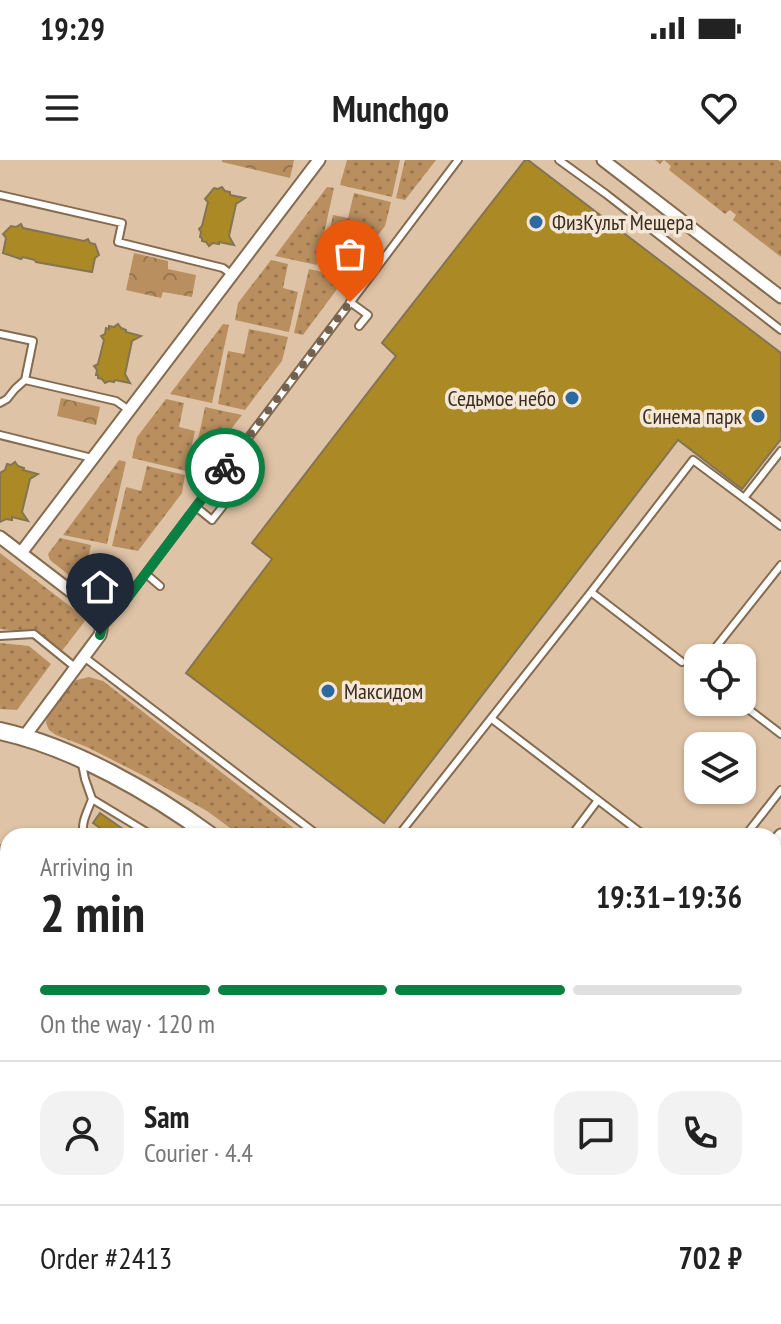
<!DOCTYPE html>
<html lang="en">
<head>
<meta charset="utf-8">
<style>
	:root { --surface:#fff; --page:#f2f2f2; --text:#222; --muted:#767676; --line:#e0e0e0; --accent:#0b8043 }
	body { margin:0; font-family:"PT Sans Narrow",sans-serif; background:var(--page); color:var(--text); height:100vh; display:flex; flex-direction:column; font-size:30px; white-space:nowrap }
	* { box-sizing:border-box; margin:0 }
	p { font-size:26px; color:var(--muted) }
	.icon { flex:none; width:44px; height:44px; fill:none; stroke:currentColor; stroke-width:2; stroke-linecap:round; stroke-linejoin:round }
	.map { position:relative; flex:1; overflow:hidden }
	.drawer { position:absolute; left:0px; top:668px; width:782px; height:496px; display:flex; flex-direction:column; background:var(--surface); border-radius:24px 24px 0 0; box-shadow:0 2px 6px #0004 }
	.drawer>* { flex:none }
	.fabs { position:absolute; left:684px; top:484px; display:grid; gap:16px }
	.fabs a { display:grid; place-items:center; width:72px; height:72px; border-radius:16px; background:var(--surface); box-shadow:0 2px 6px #0004; font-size:40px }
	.pin { position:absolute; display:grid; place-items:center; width:68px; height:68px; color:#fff; margin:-82px -34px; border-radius:50% 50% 50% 0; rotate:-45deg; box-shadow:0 0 8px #0007 }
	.pin .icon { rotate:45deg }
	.courier { position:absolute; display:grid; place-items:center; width:80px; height:80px; margin:-40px; border:6px solid #0b8043; border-radius:50%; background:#fff; color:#222; box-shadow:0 2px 10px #0007 }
	.summary em { font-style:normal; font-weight:700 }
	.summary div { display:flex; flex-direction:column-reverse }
	.summary { display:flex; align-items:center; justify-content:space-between; height:136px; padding:0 40px }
	h1 { font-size:52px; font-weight:700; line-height:60px }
	.bar { display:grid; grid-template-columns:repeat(4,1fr); gap:12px 8px; align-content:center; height:96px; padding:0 40px }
	.bar i { height:10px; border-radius:6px; background:var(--line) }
	.bar .active { background:var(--accent) }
	.bar p { grid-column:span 4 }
	.line { display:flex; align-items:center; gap:20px; padding:0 40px; border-top:2px solid var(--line) }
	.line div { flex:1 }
	.round { display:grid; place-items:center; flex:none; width:84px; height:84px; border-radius:24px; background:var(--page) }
	.status { display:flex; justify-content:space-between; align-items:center; height:56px; padding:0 40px; background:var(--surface); direction:ltr }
	.status svg { height:22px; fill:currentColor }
	header { display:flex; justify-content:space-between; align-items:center; height:104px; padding:0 40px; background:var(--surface); font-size:36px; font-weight:700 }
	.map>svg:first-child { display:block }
</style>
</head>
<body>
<div class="status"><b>19:29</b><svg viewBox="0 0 49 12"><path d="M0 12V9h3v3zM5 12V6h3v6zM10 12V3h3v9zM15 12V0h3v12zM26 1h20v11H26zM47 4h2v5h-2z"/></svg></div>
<header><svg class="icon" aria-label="menu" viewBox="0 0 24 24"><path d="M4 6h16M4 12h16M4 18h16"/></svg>Munchgo<svg class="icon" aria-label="heart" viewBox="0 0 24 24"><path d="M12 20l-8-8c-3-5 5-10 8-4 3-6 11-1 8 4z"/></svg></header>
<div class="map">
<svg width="781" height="1164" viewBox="0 0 781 1164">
	<defs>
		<pattern id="grass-dots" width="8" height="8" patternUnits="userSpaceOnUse" patternTransform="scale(2)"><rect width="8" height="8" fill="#b98f60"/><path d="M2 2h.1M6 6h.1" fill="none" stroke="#97754f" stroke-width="1.8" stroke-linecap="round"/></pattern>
		<pattern id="forest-firs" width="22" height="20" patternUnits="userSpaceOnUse" patternTransform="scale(2)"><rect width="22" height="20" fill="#b98f60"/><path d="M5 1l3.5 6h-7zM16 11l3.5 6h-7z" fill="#97754f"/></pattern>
		<pattern id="park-crowns" width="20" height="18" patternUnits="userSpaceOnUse" patternTransform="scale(2)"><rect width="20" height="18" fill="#b98f60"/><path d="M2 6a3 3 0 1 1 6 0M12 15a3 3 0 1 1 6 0" fill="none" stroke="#97754f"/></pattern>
	</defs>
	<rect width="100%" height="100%" fill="#dfc3a6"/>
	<path fill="url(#grass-dots)" d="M347,0h53l-8,37 -52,-12z
		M405,0h31l-31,40 -9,-2z
		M655,0h123l3,2v95l-48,-37 3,-5 -6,-5 -5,4 -56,-44 2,-4 -7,-6 -4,4z
		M327,27l7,1 -17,77 -42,-9z
		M354,33l37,9 -6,24 -36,47 -27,-6 11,-52 15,3z
		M271,100l17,4 -5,24 15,4 -9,40 -54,-12 3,-17z
		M309,109l37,8 -43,58 -9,-2z
		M223,164l6,1 -17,78 -42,-9z
		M249,169l39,8 -6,24 -37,49 -27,-6 10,-53 16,3z
		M166,239l18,4 -5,24 16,4 -9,40 -54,-13 5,-21z
		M205,247l37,8 -45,58 -6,-1z
		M119,300l7,2 -19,82 -44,-9z
		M147,306l38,9 -3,18 -44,58 -26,-5 14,-59 15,4z
		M60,378l31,7 -6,25 15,4 -5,22 -45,-36 -2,-6z
		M0,393l83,63 2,5 -24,31h-2l-23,-19 -36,-4z
		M0,483l29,3 22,18 -34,46 -17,-1z
		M89,517l14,4 201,155h-63l-34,-25 -61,-34 -59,-30 -31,-12 -7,-5 -3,-7 1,-6 18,-26 11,-11z"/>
	<path fill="url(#forest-firs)" d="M8,683v174l-8,1v-174z"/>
	<path fill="url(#park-crowns)" d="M222,0h72l-4,18 -68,-16z
		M134,93l34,8v8l28,6 -4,22 -29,-5 -2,6 -35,-8z
		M61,238l39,9 -4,18 -39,-9z"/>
	<path fill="#b98f60" d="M774,836h7v201l-7,-5z"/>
	<path fill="#ab8924" stroke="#837554" stroke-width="2" d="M525,0h3l253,193v86l-39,50 -64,-49 -294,383 -198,-150 86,-114 -20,-16 144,-187 -14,-13z
		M222,27l3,4 5,1v3l15,3 -9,6 -7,32 5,9 -15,-3v2l-6,-1 -4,3 -3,-4 -4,-1v-3l-2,-1 1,-5 -2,-3 3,-3 6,-24 -3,-3 9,-11 4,1z
		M21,64l2,4 61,13 4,-2 2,4 5,1 4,11 -4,3 -3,14 -56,-10 -1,-2 -12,-3 -2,2 -18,-6 3,-15 -3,-4 8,-8 5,1z
		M118,164l3,4 5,2v2l15,4 -9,5 -7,33 5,9 -15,-3 -1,2 -5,-1 -4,2 -3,-4 -4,-1v-3h-2l1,-5 -3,-4 4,-2 6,-24 -3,-4 4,-2 1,-6 3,1v-3l5,1z
		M15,302l3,4 6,2 -1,2 15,4 -8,5 -8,33 6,9 -16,-4v3l-6,-1 -6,3v-49l5,-3 2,-6 4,1z
		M100,653l33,23h-22l-18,-13z"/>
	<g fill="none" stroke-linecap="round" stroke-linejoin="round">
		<defs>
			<path id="service" d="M559,0l47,34 175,136
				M0,35l122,28 -4,19 105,26 9,7
				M350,142l18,13 -9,11
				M0,174l33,7 -8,39 -10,9 -8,10 -7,4
				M25,220l91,21 13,9
				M0,275l92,23
				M744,338l37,28
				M196,347l16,13 11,-14
				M146,414l14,12
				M591,432l91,70
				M104,465l15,-16 339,-449
				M0,476l34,-2 42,34
				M84,497l235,179
				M708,497l73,-92
				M739,542l42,32
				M492,559l153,117
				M82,604l3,15 7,20c-4,12 -12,24 -8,37
				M92,639l61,37
				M398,676l193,-244 102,-132 51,38 37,-47
				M571,676l27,-36
				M745,676l36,-46
				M774,737l3,-3 4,1
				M774,1064l7,5
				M409,1156v8
				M500,1156l-3,2 5,6
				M702,1156l10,8
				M68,1164l6,-8
				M271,1164l6,-8"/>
			<path id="minor" d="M603,0l178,137
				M0,377l90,69c10,10 14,15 10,29l-76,102
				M21,393l298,-393
				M774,683l7,-8"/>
			<path id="secondary" d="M0,571c73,16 151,61 211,105
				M774,1094l7,6
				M774,1131l7,6
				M420,1164l6,-8
				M459,1164l6,-8"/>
		</defs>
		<use href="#service" stroke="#846b50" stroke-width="10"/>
		<use href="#minor" stroke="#846b50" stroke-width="15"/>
		<use href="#secondary" stroke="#846b50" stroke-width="20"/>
		<use href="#service" stroke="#fff" stroke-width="6"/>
		<use href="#minor" stroke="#fff" stroke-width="11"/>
		<use href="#secondary" stroke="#fff" stroke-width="16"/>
	</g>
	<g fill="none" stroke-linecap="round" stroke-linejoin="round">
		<path stroke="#736250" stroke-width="8" stroke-dasharray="0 14.4" d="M225,308l125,-166"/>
		<path stroke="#0b8043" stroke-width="10" d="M100,475l3,-10 16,-16 106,-141"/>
	</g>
	<g fill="#2b69a0" stroke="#f5e7d8" stroke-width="3">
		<circle cx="536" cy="62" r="8"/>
		<circle cx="572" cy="238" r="8"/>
		<circle cx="758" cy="256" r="8"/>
		<circle cx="328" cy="531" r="8"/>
	</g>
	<g text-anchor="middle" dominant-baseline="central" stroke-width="7" stroke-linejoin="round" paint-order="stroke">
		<g font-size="22" fill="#392e22" stroke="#f5e7d8" text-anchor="start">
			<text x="552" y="62">ФизКульт Мещера</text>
			<text x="556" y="238" text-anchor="end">Седьмое небо</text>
			<text x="742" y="256" text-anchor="end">Синема парк</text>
			<text x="344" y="531">Максидом</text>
		</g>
	</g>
</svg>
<div class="fabs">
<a><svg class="icon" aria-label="locate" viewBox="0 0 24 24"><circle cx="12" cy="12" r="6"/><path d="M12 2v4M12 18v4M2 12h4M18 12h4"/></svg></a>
<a><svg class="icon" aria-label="layers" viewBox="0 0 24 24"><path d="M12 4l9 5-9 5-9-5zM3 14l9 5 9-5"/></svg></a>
</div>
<div class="pin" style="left:350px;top:142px;background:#ea580c"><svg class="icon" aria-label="bag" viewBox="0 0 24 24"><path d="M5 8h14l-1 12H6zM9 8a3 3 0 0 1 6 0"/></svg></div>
<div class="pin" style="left:100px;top:475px;background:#1f2937"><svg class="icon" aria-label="home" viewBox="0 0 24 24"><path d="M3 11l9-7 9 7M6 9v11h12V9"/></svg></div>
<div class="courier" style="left:225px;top:308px"><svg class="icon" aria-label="bike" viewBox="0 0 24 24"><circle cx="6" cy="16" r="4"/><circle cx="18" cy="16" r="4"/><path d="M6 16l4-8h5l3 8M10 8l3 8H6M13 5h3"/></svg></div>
<section class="drawer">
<div class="summary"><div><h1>2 min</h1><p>Arriving in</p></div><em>19:31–19:36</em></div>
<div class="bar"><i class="active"></i><i class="active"></i><i class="active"></i><i></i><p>On the way · 120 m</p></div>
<div class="line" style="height:144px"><a class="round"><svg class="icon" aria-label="person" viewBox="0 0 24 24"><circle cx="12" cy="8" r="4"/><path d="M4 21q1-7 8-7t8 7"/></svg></a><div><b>Sam</b><p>Courier · 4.4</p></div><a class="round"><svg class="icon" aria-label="chat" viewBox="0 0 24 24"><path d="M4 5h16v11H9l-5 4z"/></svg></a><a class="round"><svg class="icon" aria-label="phone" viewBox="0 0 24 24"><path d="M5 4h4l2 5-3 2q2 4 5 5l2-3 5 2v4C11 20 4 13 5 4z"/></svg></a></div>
<div class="line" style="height:104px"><div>Order #2413</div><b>702 ₽</b></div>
</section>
</div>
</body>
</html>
